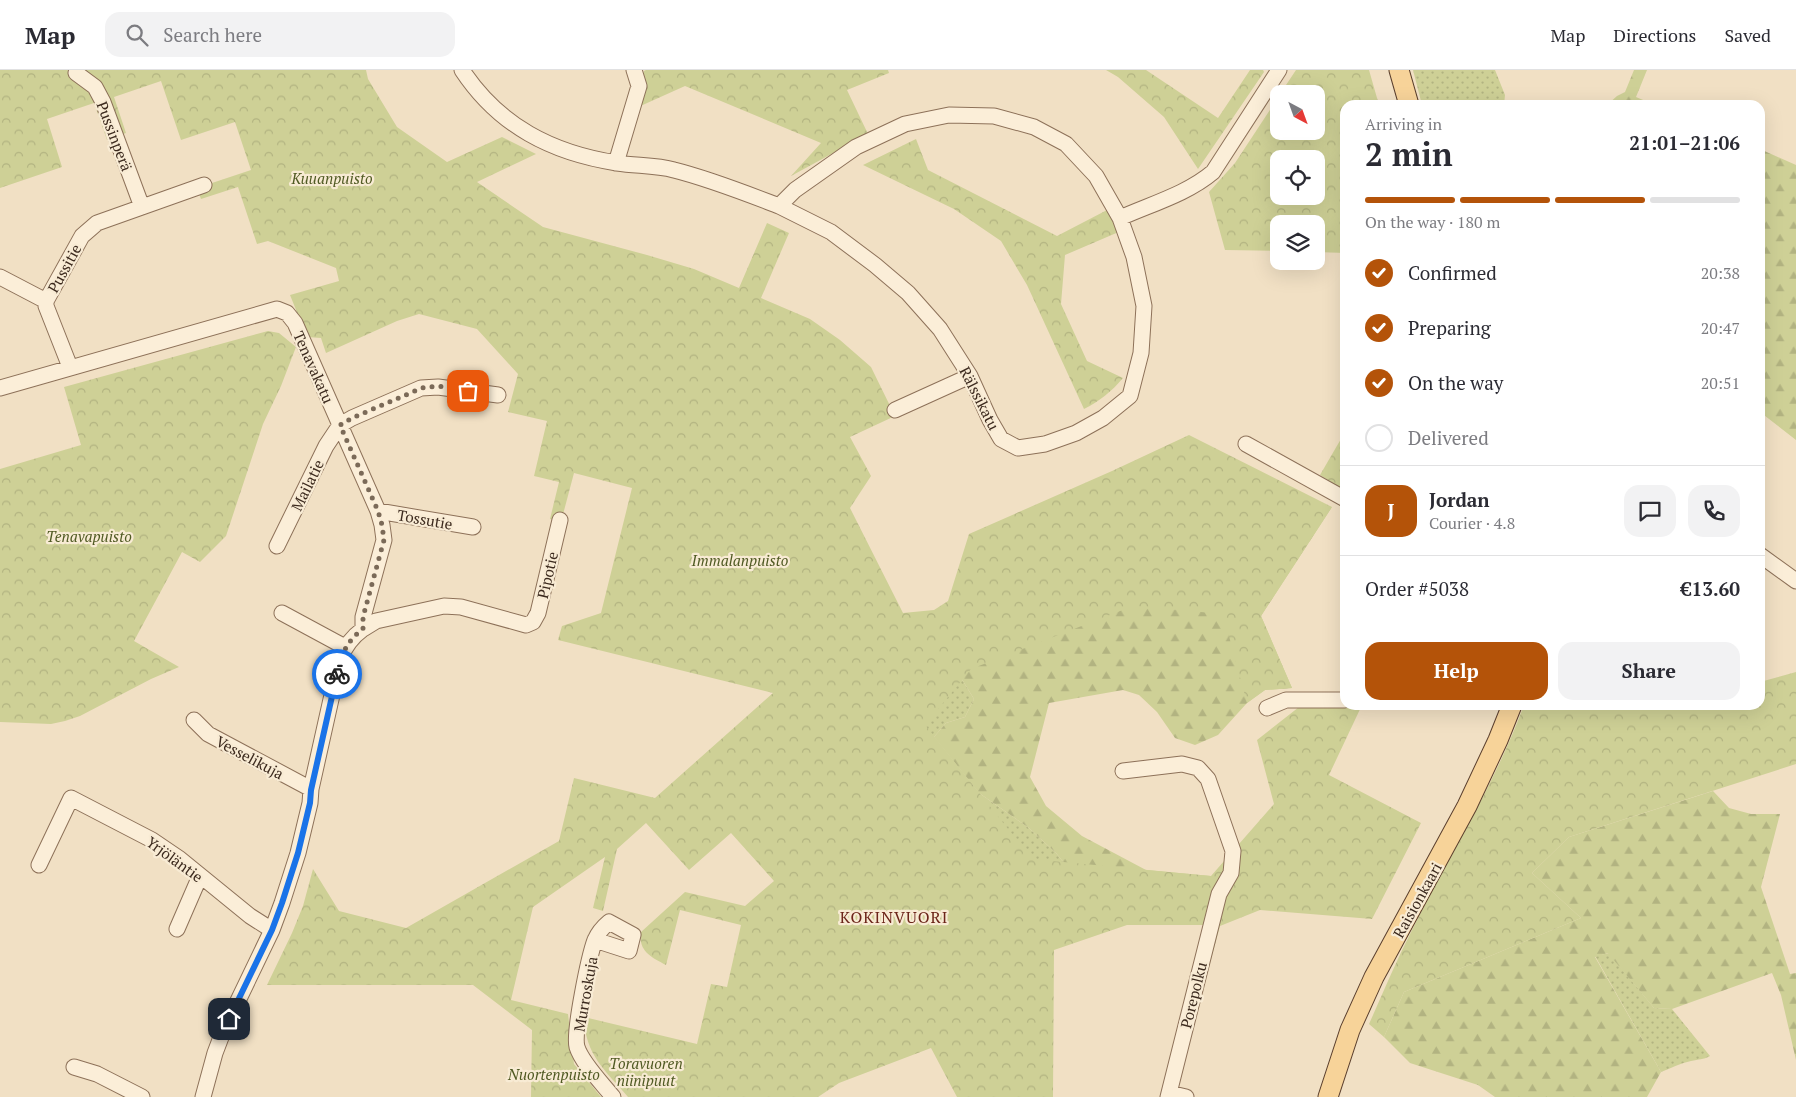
<!DOCTYPE html>
<html lang="en">
<head>
<meta charset="utf-8">
<style>
	:root { --surface:#fff; --page:#f2f2f3; --text:#2b2b33; --muted:#7c7c81; --line:#e1e1e2; --accent:#b45309 }
	body { margin:0; font-family:"PT Serif",serif; background:var(--page); color:var(--text); height:100vh; display:flex; flex-direction:column; font-size:19px; white-space:nowrap }
	* { box-sizing:border-box; margin:0 }
	p { font-size:16px; color:var(--muted) }
	.icon { flex:none; width:28px; height:28px; fill:none; stroke:currentColor; stroke-width:2; stroke-linecap:round; stroke-linejoin:round }
	.map { position:relative; flex:1; overflow:hidden }
	.side { position:absolute; left:1340px; top:30px; width:425px; height:610px; display:flex; flex-direction:column; background:var(--surface); border-radius:15px; box-shadow:0 5px 20px #0002 }
	.side>* { flex:none }
	.needle { width:32px; rotate:139deg }
	.buttons { position:absolute; left:1270px; top:15px; display:grid; gap:10px }
	.buttons a { display:grid; place-items:center; width:55px; height:55px; border-radius:10px; background:var(--surface); box-shadow:0 5px 20px #0002; font-size:25px }
	.pin { position:absolute; display:grid; place-items:center; width:42px; height:42px; color:#fff; margin:-21px; border-radius:10px; box-shadow:0 2px 8px #0006 }
	.courier { position:absolute; display:grid; place-items:center; width:50px; height:50px; margin:-25px; border:4px solid #1a73e8; border-radius:50%; background:#fff; color:#222; box-shadow:0 1px 6px #0007 }
	.headline em { font-style:normal; font-weight:700 }
	.headline div { display:flex; flex-direction:column-reverse }
	.headline { display:flex; align-items:center; justify-content:space-between; height:85px; padding:0 25px }
	h1 { font-size:32px; font-weight:700; line-height:38px }
	.bar { display:grid; grid-template-columns:repeat(4,1fr); gap:8px 5px; align-content:center; height:60px; padding:0 25px }
	.bar i { height:6px; border-radius:4px; background:var(--line) }
	.bar .selected { background:var(--accent) }
	.bar p { grid-column:span 4 }
	.line { display:flex; align-items:center; gap:12px; padding:0 25px; border-top:1px solid var(--line) }
	.line div { flex:1 }
	.round { display:grid; place-items:center; flex:none; width:52px; height:52px; border-radius:15px; background:var(--page) }
	ol { padding:0 25px; list-style:none }
	li { display:flex; align-items:center; gap:15px; height:55px }
	li p { margin-inline-start:auto }
	li .icon { padding:5px; border-radius:50%; background:var(--accent); color:#fff; stroke-width:4 }
	li:last-child { color:var(--muted) }
	li i { width:28px; height:28px; border:2px solid var(--line); border-radius:50% }
	.action { display:flex; gap:10px; margin-top:auto; padding:10px 25px }
	.action a { flex:1; height:58px; border-radius:15px; background:var(--accent); color:#fff; font-size:20px; font-weight:700; line-height:58px; text-align:center }
	.action a+a { background:var(--page); color:var(--text) }
	header { display:flex; align-items:center; gap:30px; box-sizing:border-box; height:70px; padding:0 25px; background:var(--surface); border-bottom:1px solid var(--line) }
	header strong { font-size:24px }
	nav { display:flex; gap:28px; margin-inline-start:auto; font-size:18px }
	.search { width:350px; height:45px; background:var(--page); display:flex; align-items:center; gap:12px; box-sizing:border-box; padding:0 18px; border-radius:15px; color:var(--muted); font-size:19px }
	.map>svg:first-child { display:block }
</style>
</head>
<body>
<header>
<strong>Map</strong>
<div class="search"><svg class="icon" aria-label="search" viewBox="0 0 24 24"><circle cx="10" cy="10" r="6"/><path d="M15 15l6 6"/></svg>Search here</div>
<nav><a>Map</a><a>Directions</a><a>Saved</a></nav>
</header>
<div class="map">
<svg width="1796" height="1027" viewBox="0 0 1796 1027">
	<defs>
		<pattern id="grass-dots" width="8" height="8" patternUnits="userSpaceOnUse" patternTransform="scale(1.25)"><rect width="8" height="8" fill="#ced096"/><path d="M2 2h.1M6 6h.1" fill="none" stroke="#b2b381" stroke-width="1.8" stroke-linecap="round"/></pattern>
		<pattern id="forest-firs" width="22" height="20" patternUnits="userSpaceOnUse" patternTransform="scale(1.25)"><rect width="22" height="20" fill="#ced096"/><path d="M5 1l3.5 6h-7zM16 11l3.5 6h-7z" fill="#b2b381"/></pattern>
		<pattern id="park-crowns" width="20" height="18" patternUnits="userSpaceOnUse" patternTransform="scale(1.25)"><rect width="20" height="18" fill="#ced096"/><path d="M2 6a3 3 0 1 1 6 0M12 15a3 3 0 1 1 6 0" fill="none" stroke="#b2b381"/></pattern>
	</defs>
	<rect width="100%" height="100%" fill="#f1e0c4"/>
	<path fill="url(#grass-dots)" d="M1413,0h82l10,25 -1,10h-82z
		M955,598l19,31 -9,18 -19,6 -12,14 45,56 50,35 27,25 25,31 -30,4 -136,-171z
		M1609,883l45,55 18,1 38,47c-7,4 -11,3 -19,5 -10,2 -20,7 -30,11l-66,-116z"/>
	<path fill="url(#forest-firs)" d="M1634,0h13l-11,27 19,8h-48l10,-9 8,-4z
		M1760,79l36,16v275l-36,-28z
		M1332,437l-71,109 31,72 -27,2 -18,13 -29,32 -23,10 -20,-7 -18,-26 -18,-17 -16,-5 -74,13 -19,74 16,29 36,30 64,34 65,6 -130,8 -25,-31 -27,-25 -50,-35 -45,-56 12,-14 19,-6 9,-18 -19,-31z
		M1713,721l16,17 22,6h29l-19,73 29,87 6,-1v87l-15,-65 -9,-22 -100,36 -18,-1 -46,-55 -13,4 66,115 -14,25h-152l-17,-12 -68,-22 -26,-26 20,-45 177,-74 -49,-45 37,-36z"/>
	<path fill="url(#park-crowns)" fill-rule="evenodd" d="M0,0h366l2,9 29,48 50,35 55,-25 34,17 -59,28 66,45 104,28 47,14 45,19 28,-65 22,10 -28,65 49,21 30,21 31,27 24,49 -45,21 21,39 -21,32 53,105 31,-3 14,-9 21,-67 143,-63 77,-36 143,72 -71,109 31,72 -27,2 -18,13 -24,-89 -90,-8 -162,63 -46,56 107,134 179,17 63,-72 -17,-64 42,-33 63,-2 -33,70 92,48 -49,96 -112,-9 -40,16 -38,141 25,-142h-80l-73,25 -1,147h-96l-26,-49 -92,35 -21,14h-190c-23,-27 -43,-42 -44,-80l113,27 14,-60 16,3 14,-62 -61,-15 -14,55c-15,-8 -28,-14 -25,-33l44,-40 60,14 29,-25 -43,-48 -42,37 -43,-47 -29,26 -14,62 -10,-3 12,-51 -72,50 -22,93 57,14 6,50 27,33h-70l1,-67 -59,-45h-206l25,-52 11,-27 10,-37 26,42 67,17 153,-87 15,-63 81,20 118,-105 -215,-53 4,-14 39,-13 31,-125 -58,-15 -13,49 -11,-3 9,-37 -25,-6 13,-55 -39,-9 10,-38 -41,-45 -58,-15 -22,7 -71,32 -5,-15 -14,-1 -17,-42 49,-14 -3,-13 -68,-27 -11,3 -19,-57 -37,12 -4,-11 54,-18 -16,-48 -54,18 -20,-59 -47,16 12,36 -19,7 -13,-37 -47,16 15,48 -62,21z
		M646,0h242l1,3 -42,17 21,44 -77,42 30,-33 -136,-57 -49,22 8,-37z
		M1106,0h40l72,48 32,-48h13l1,2 -66,97 -34,-52 -46,-40z
		M1296,0h73l10,35h-34v148l-29,-1v-28h-37v27l-54,-1 -16,-58 26,-29 44,-67v35h37v-37h-36zM1279,89h37v37h-37z
		M916,69l12,31 129,66 52,-27 12,22 -56,24 -4,49 26,57 36,17c-12,14 -23,23 -39,31l-57,-124 -26,-44 -47,-32 -91,-44z
		M268,261l11,2 17,14 -15,39 -18,38 -37,112 -26,26 -18,-10 -48,89 45,26 -28,12 -71,37 -15,5 -14,3 -51,-2v-253l81,-24 -17,-58z
		M1345,362v59l-25,-16z
		M1796,602v92l-227,73 -37,36 49,45 -177,74 -20,45 -15,-13c14,-31 27,-63 43,-94 37,-74 83,-146 112,-225h236v-23z"/>
	<g fill="none" stroke-linecap="round" stroke-linejoin="round">
		<defs>
			<path id="minor" d="M462,0c37,56 90,83 155,93 19,3 39,2 57,7 36,9 71,23 105,36l16,-16 61,-43 49,-23 44,-9 45,1 40,11 32,17 30,32 24,42 14,39 10,49 -3,47 -11,43 -27,22 -27,15 -31,11 -27,4 -17,-9 -11,-19 -20,-44 -30,-47 -32,-36 -33,-28 -44,-33 -52,-26
				M76,3l19,14 8,15 39,105
				M616,93l23,-77 -5,-16
				M1120,148c31,-14 67,-24 93,-46l66,-102
				M0,207l46,24
				M70,297l-24,-61v-5l36,-65 15,-13 107,-38
				M0,318l277,-79 10,4 8,10 83,188 4,14 2,15 -21,77v12c-11,8 -18,17 -23,30l-29,130 -1,14 -12,50 -16,50 -10,27 -49,102 -8,21 -12,44
				M895,340l75,-34
				M1246,374l99,55
				M378,441l95,16
				M277,476l49,-100 14,-21 12,-7 69,-30 17,-1 60,8
				M1760,485l36,26
				M282,543l63,34
				M363,559l13,-8 68,-15 17,1 65,18 7,-3 5,-9 22,-93
				M1267,638l19,-8h59
				M194,650l14,14 103,55
				M1123,701l59,-7 16,4 10,11 25,72 -2,22 -12,21 -51,203
				M39,795l32,-67 81,42 28,19 70,57 22,14
				M177,859l23,-53
				M595,870l34,11 4,-16 -24,-13c-6,5 -11,11 -14,18 -6,16 -22,93 -18,107 5,16 25,36 36,50
				M74,997l23,7 45,23
				M1169,1023l17,4"/>
			<path id="major" d="M1399,0l10,35
				M1328,1027l22,-67 24,-53 93,-171 31,-66 14,-35"/>
		</defs>
		<use href="#minor" stroke="#8d7159" stroke-width="17"/>
		<use href="#major" stroke="#5b3f2d" stroke-width="21"/>
		<use href="#minor" stroke="#fbeed8" stroke-width="15"/>
		<use href="#major" stroke="#f7d399" stroke-width="19"/>
	</g>
	<g fill="none" stroke-linecap="round" stroke-linejoin="round">
		<path stroke="#7b6a58" stroke-width="5" stroke-dasharray="0 9" d="M337,604c4,-20 10,-33 26,-45v-12l21,-77 -2,-15 -4,-14 -38,-86 12,-7 70,-30 16,-2 30,5"/>
		<path stroke="#1a73e8" stroke-width="6" d="M229,949l43,-89 10,-27 16,-50 12,-50 1,-13 26,-116"/>
	</g>
	<g text-anchor="middle" dominant-baseline="central" stroke-width="4.5" stroke-linejoin="round" paint-order="stroke">
		<g font-size="15" fill="#3c2a1e" stroke="#f8ebd4">
			<text transform="translate(115 66) rotate(69)">Pussinperä</text>
			<text transform="translate(64 198) rotate(-61)">Pussitie</text>
			<text transform="translate(314 297) rotate(66)">Tenavakatu</text>
			<text transform="translate(980 328) rotate(63)">Rälssikatu</text>
			<text transform="translate(307 415) rotate(-64)">Mailatie</text>
			<text transform="translate(425 449) rotate(10)">Tossutie</text>
			<text transform="translate(547 505) rotate(-77)">Pipotie</text>
			<text transform="translate(250 687) rotate(28)">Vesselikuja</text>
			<text transform="translate(175 789) rotate(36)">Yrjöläntie</text>
			<text transform="translate(1417 830) rotate(-61)">Raisionkaari</text>
			<text transform="translate(585 924) rotate(-80)">Murroskuja</text>
			<text transform="translate(1193 925) rotate(-76)">Porepolku</text>
		</g>
		<g font-size="15" font-style="italic" fill="#505a23" stroke="#f8ebd4">
			<text x="332" y="108">Kuuanpuisto</text>
			<text x="89" y="466">Tenavapuisto</text>
			<text x="740" y="490">Immalanpuisto</text>
			<text x="646" y="993">Toravuoren<tspan x="646" dy="17">niinipuut</tspan></text>
			<text x="554" y="1004">Nuortenpuisto</text>
		</g>
		<g font-size="16" letter-spacing="1" fill="#6c251a" stroke="#f8ebd4">
			<text x="894" y="847">KOKINVUORI</text>
		</g>
	</g>
</svg>
<div class="buttons">
<a><svg class="needle" viewBox="-14 -14 28 28"><path d="M0-13l5 13h-10z" fill="#e53935"/><path d="M0 13l5-13h-10z" fill="#7c7c81"/></svg></a>
<a><svg class="icon" aria-label="locate" viewBox="0 0 24 24"><circle cx="12" cy="12" r="6"/><path d="M12 2v4M12 18v4M2 12h4M18 12h4"/></svg></a>
<a><svg class="icon" aria-label="layers" viewBox="0 0 24 24"><path d="M12 4l9 5-9 5-9-5zM3 14l9 5 9-5"/></svg></a>
</div>
<div class="pin" style="left:468px;top:321px;background:#ea580c"><svg class="icon" aria-label="bag" viewBox="0 0 24 24"><path d="M5 8h14l-1 12H6zM9 8a3 3 0 0 1 6 0"/></svg></div>
<div class="pin" style="left:229px;top:949px;background:#1f2937"><svg class="icon" aria-label="home" viewBox="0 0 24 24"><path d="M3 11l9-7 9 7M6 9v11h12V9"/></svg></div>
<div class="courier" style="left:337px;top:604px"><svg class="icon" aria-label="bike" viewBox="0 0 24 24"><circle cx="6" cy="16" r="4"/><circle cx="18" cy="16" r="4"/><path d="M6 16l4-8h5l3 8M10 8l3 8H6M13 5h3"/></svg></div>
<section class="side">
<div class="headline"><div><h1>2 min</h1><p>Arriving in</p></div><em>21:01–21:06</em></div>
<div class="bar"><i class="selected"></i><i class="selected"></i><i class="selected"></i><i></i><p>On the way · 180 m</p></div>
<ol>
<li><svg class="icon" aria-label="check" viewBox="0 0 24 24"><path d="M5 12l5 5 9-10"/></svg>Confirmed<p>20:38</p></li>
<li><svg class="icon" aria-label="check" viewBox="0 0 24 24"><path d="M5 12l5 5 9-10"/></svg>Preparing<p>20:47</p></li>
<li><svg class="icon" aria-label="check" viewBox="0 0 24 24"><path d="M5 12l5 5 9-10"/></svg>On the way<p>20:51</p></li>
<li><i></i>Delivered</li>
</ol>
<div class="line" style="height:90px"><b class="round" style="background:var(--accent);color:#fff">J</b><div><b>Jordan</b><p>Courier · 4.8</p></div><a class="round"><svg class="icon" aria-label="chat" viewBox="0 0 24 24"><path d="M4 5h16v11H9l-5 4z"/></svg></a><a class="round"><svg class="icon" aria-label="phone" viewBox="0 0 24 24"><path d="M5 4h4l2 5-3 2q2 4 5 5l2-3 5 2v4C11 20 4 13 5 4z"/></svg></a></div>
<div class="line" style="height:65px"><div>Order #5038</div><b>€13.60</b></div>
<div class="action"><a>Help</a><a>Share</a></div>
</section>
</div>
</body>
</html>
